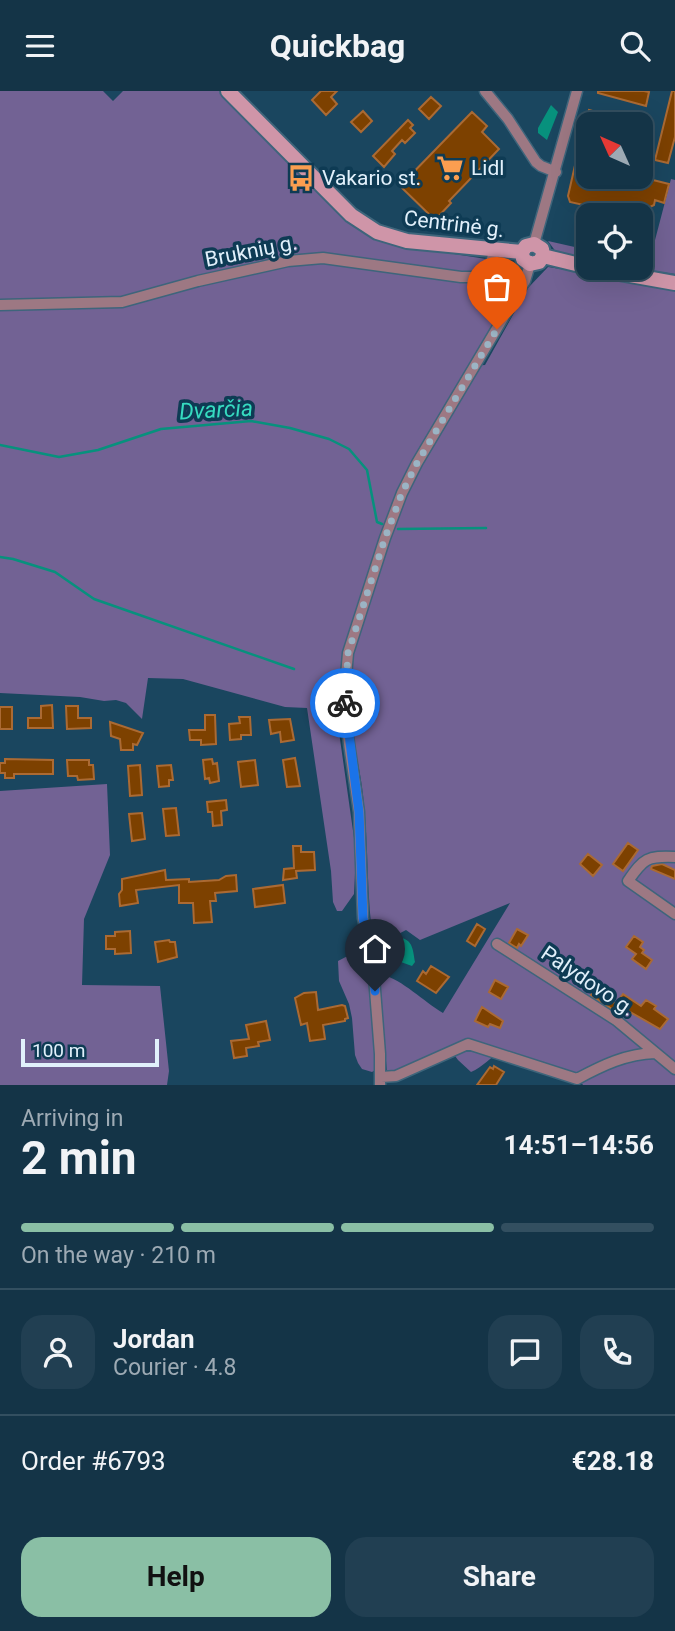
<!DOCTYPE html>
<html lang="en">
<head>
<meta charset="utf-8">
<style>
	:root { --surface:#143447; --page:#213f52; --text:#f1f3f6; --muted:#9daab4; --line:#334f60; --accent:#8abfa5 }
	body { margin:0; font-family:Roboto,sans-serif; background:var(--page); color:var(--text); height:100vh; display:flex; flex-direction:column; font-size:26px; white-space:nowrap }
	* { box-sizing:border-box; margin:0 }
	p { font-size:23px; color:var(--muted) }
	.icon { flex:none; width:38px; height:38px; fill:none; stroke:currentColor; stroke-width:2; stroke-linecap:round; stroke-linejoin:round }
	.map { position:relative; height:994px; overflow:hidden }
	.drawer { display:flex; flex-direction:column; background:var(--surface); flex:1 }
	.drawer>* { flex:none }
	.needle { width:46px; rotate:315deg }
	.buttons { position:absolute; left:576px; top:21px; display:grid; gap:14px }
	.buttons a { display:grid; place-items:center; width:77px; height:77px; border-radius:14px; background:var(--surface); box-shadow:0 7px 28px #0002,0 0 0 2px var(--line); font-size:35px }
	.scale { position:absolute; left:21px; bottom:18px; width:138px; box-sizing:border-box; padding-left:7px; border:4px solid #e1f0fb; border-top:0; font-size:19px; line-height:24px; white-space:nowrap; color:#e1f0fb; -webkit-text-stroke:5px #0e3b54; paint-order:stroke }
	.pin { position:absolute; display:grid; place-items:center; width:60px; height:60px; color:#fff; margin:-72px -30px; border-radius:50% 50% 50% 0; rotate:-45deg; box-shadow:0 0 7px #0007 }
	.pin .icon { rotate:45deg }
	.courier { position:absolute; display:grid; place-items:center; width:70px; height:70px; margin:-35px; border:5px solid #1a73e8; border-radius:50%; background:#fff; color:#222; box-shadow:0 2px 9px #0007 }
	.head em { font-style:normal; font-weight:700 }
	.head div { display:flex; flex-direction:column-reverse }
	.head { display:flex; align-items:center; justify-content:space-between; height:119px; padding:0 21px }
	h1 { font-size:46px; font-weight:700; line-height:52px }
	.bar { display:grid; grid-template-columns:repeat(4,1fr); gap:10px 7px; align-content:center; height:84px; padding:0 21px }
	.bar i { height:9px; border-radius:5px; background:var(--line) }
	.bar .on { background:var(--accent) }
	.bar p { grid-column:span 4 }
	.line { display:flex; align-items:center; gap:18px; padding:0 21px; border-top:2px solid var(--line) }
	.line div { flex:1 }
	.round { display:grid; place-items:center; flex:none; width:74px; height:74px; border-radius:21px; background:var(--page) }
	.primary-button { display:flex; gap:14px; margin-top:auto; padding:14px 21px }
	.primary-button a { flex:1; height:80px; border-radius:21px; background:var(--accent); color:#111; font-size:28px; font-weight:700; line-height:80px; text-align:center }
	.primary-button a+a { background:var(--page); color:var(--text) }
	header { display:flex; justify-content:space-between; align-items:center; height:91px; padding:0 21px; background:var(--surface); font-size:32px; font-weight:700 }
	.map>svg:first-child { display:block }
</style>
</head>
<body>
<header><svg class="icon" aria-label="menu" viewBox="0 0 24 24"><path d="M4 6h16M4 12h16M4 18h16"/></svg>Quickbag<svg class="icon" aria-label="search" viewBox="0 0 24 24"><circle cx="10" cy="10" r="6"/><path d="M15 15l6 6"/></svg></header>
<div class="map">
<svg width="675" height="994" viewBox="0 0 675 994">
	<rect width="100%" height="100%" fill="#1a465f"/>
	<path fill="#726294" d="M0,0h103l10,10 10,-10h99l122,126 78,32 90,14c5,3 9,7 9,13 -2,16 -39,73 -49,90l13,-1 43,-77 20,-21 127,20v798h-92l-8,-11 -73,-23c-12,6 -19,16 -31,21l-13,-12 -8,-11 -52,21 -11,1 -9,-93 4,-3c20,4 42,27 61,38l67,-110 -90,37 -14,-10 -32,17c-8,-50 -5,-101 -11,-152 -3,-29 -12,-58 -14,-87h-11v17l18,127 -2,42 -12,17h-5l-4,-9 -2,-31 -24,-163 -22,-1 -102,-28 -35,-1 -6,41 -16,-16 -10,-3 -12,1 -24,-4 -80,-4z
		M671,88l4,1v94l-42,-6h7l1,-6 8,1z
		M548,150l40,9v10l-29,-4z
		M107,693l3,71 -26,64 -2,66 78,1 9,85 -2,14h-167v-294z
		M365,856l5,17 8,104 -6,4 -10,-3 -4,-6 -3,-8 -3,-37 -3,-14 -10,-23 -1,-20z"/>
	<path fill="#07917d" d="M551,14l7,7 -11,28 -9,-7v-5z
		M400,847c13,1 13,13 15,24l-3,4 -14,-5 -5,-8 1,-9z"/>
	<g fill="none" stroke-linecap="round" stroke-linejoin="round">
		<path stroke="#07917d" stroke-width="2.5" d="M0,354l59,12 39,-7 63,-21 90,-8 39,7 39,11 20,10 18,21 10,52 5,2
			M398,438l88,-1
			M0,466l13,2 42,13 39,27 200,70"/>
	</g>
	<path fill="#7d4100" stroke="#ab6a33" stroke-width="2" d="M321,0h16l-6,6 6,7 -11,11 -14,-15z
		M598,0h46l5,1 -3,14 -48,-13z
		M672,0h3v46l-7,26 -13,-3z
		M431,6l10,9 -12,13 -10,-10z
		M589,19l44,12v2h-47z
		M363,20l9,10 -11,11 -10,-10z
		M472,21l15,14 -5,6 17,17 -50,52 2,2 -16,17 -35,-34z
		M408,29l5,5 -3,3 5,5 -10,10 -3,-3 -10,11 3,3 -11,13 -11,-11z
		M576,70l12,3v13h53l28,7 -5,19 -9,-3 -1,5 -20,10h-6l-58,-13 -2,-6z
		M52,614l1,23h-25v-10h13v-12z
		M66,615h12v12h13v10l-24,1z
		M0,616h12v22h-12z
		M205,624h10l1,29 -15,1v-5h-11l-1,-10h16z
		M239,626h11l1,18h-10v4l-11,1 -1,-16 11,-1z
		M290,628l4,21 -13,2 -1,-10 -9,2 -2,-14z
		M110,631l33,11 -6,12 -4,-1v6h-12l-1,-11 -9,-3z
		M295,667l5,28 -13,1 -4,-27z
		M5,668l48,1v14h-39v4h-9v-5h-5v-10h5z
		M212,668l1,5 4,-1 2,18 -9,2 -1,-5 -4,1 -2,-19z
		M67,669h22v5h4l1,14 -16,1 -1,-4h-9z
		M255,669l3,25 -17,2 -3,-25z
		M140,674l2,30 -12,1 -2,-30z
		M171,674l2,15h-4v6l-10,1 -2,-21z
		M226,709l1,10 -6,1 1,14 -9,1 -1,-14h-4l-1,-10z
		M176,717l3,27 -13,1 -3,-27z
		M142,722l3,26 -13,2 -3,-27z
		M628,752l10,7 -15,21 -10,-7z
		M293,755h8v6h13l1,18 -19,1 1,7 -14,2 1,-11 10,-1z
		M588,763l14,11 -9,11 -13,-12z
		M662,773l13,6v9l-24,-10 1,-3z
		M165,779l1,10 23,-1v3l30,-2 7,-4 10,-1 1,16 -22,2 1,8h-6l2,21 -18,1 -1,-20h-14v-18l-43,5 2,13 -18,3 -1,-12 3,-4v-11z
		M283,794l2,18 -30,4 -2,-18z
		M477,833l8,5 -10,17 -8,-5z
		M517,838l11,6 -7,11 -2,-2 -2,4 -8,-5z
		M130,840l1,22 -16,1v-5h-9v-13h9v-4z
		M634,845l9,6 -3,5 4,3 -2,3 10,7 -6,9 -14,-10 4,-5 -10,-7z
		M169,849l1,2h5l2,15 -19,5 -3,-20z
		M431,875l18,11 -13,16 -19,-12 6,-10 3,3z
		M495,889l13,7 -7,12 -12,-7z
		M597,897l21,18 -3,5 -24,-16z
		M316,901l2,18 24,-5 3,1 3,12 -3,1v2l-22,4 2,14 -15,2 -3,-18 -6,2 -6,-27 9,-5z
		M623,903l18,12 5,-6 10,6 -2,3 14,10 -8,10 -44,-25z
		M482,916l21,14 -3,7 -10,-4 -2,3 -13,-6z
		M266,930l4,19 -12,2 1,4 -13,2 1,8 -13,2 -3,-17 18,-2 -3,-14z
		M494,975l10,6 -8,13h-19l13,-18 3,2z"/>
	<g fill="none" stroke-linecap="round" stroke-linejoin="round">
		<defs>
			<path id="minor" d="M485,0l23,28 28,43 5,4 15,6
				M534,153l43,-153
				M0,214l122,-3 76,-21 90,-20 35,-3 138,19h20l10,-14 3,-12
				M675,766c-28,-1 -31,1 -47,24l47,33
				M497,853l119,76 59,49
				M381,986l15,-1 72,-32 109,35c26,-14 49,-25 78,-26
				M380,994v-31l-7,-90 -10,-46 -4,-106 -14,-96v-28l3,-35 37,-115 17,-45 15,-30 108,-182 5,-17"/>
			<path id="secondary" d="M228,0l123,124 26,17 30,9 115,11
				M522,161l4,-6 8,-2 8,5 1,7
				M522,161l1,7 7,5 9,-2 4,-6
				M543,165l45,11
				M591,177l84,15"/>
		</defs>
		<use href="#minor" stroke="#3e657b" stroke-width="13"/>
		<use href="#secondary" stroke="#3e657b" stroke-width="18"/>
		<use href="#minor" stroke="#9d7883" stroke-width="10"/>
		<use href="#secondary" stroke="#cf95a8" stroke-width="14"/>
	</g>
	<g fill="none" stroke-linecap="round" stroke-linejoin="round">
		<path stroke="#9bb4c4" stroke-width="7" stroke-dasharray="0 12.6" d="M345,612l3,-50 37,-115 17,-45 15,-30 80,-134"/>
		<path stroke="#1a73e8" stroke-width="9" d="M345,612l14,109 4,106 10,46 2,27"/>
	</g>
	<defs>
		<symbol id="supermarket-bare" viewBox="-9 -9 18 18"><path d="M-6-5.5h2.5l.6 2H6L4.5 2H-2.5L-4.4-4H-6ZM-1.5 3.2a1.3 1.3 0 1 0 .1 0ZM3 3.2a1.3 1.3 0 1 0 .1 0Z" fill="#fb9e50" stroke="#0e3b54" stroke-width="2.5" paint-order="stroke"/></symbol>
		<symbol id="bus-bare" viewBox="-9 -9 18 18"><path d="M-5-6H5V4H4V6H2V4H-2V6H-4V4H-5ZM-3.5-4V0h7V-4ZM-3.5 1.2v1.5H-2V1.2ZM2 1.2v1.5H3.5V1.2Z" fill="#fb9e50" stroke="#0e3b54" stroke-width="2.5" paint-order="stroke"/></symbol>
	</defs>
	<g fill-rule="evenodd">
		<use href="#supermarket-bare" x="431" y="58" width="38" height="38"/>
		<use href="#bus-bare" x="282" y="68" width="38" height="38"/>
	</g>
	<g text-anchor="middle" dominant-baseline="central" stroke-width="7" stroke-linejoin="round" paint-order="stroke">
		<g font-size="21" fill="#e1f0fb" stroke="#0e3b54" text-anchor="start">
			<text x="471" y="77">Lidl</text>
			<text x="322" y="87">Vakario st.</text>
		</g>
		<g font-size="21" fill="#e1f0fb" stroke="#0e3b54">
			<text transform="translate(454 133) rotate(7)">Centrinė g.</text>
			<text transform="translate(251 160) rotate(-11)">Bruknių g.</text>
			<text transform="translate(588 890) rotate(34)">Palydovo g.</text>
		</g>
		<g font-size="23" font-style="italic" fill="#36dbc0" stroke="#0e3b54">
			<text transform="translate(216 319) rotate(-3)">Dvarčia</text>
		</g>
	</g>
</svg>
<div class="buttons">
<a><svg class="needle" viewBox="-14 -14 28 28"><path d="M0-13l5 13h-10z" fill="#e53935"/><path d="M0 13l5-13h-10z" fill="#9daab4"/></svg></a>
<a><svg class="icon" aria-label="locate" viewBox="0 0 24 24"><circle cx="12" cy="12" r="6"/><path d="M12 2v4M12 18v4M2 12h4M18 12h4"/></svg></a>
</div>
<div class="scale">100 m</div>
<div class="pin" style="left:497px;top:238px;background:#ea580c"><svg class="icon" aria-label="bag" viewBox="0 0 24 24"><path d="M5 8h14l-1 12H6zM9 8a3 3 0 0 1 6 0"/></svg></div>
<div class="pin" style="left:375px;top:900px;background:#1f2937"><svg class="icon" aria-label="home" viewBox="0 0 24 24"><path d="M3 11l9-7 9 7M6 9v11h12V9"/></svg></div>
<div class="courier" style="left:345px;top:612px"><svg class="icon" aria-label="bike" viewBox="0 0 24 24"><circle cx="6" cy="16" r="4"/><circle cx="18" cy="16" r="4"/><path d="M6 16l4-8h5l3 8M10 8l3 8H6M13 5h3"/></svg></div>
</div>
<section class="drawer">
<div class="head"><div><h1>2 min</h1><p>Arriving in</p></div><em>14:51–14:56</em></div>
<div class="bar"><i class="on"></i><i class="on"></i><i class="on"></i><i></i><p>On the way · 210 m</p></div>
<div class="line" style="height:126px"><a class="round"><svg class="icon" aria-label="person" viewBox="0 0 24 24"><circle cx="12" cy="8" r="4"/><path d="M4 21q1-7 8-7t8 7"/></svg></a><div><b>Jordan</b><p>Courier · 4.8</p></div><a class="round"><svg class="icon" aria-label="chat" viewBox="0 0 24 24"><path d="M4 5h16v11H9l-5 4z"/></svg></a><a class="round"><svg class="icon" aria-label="phone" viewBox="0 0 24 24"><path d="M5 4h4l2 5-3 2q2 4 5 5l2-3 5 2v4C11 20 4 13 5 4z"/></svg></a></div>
<div class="line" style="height:91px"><div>Order #6793</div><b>€28.18</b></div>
<div class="primary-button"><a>Help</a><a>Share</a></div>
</section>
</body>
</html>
